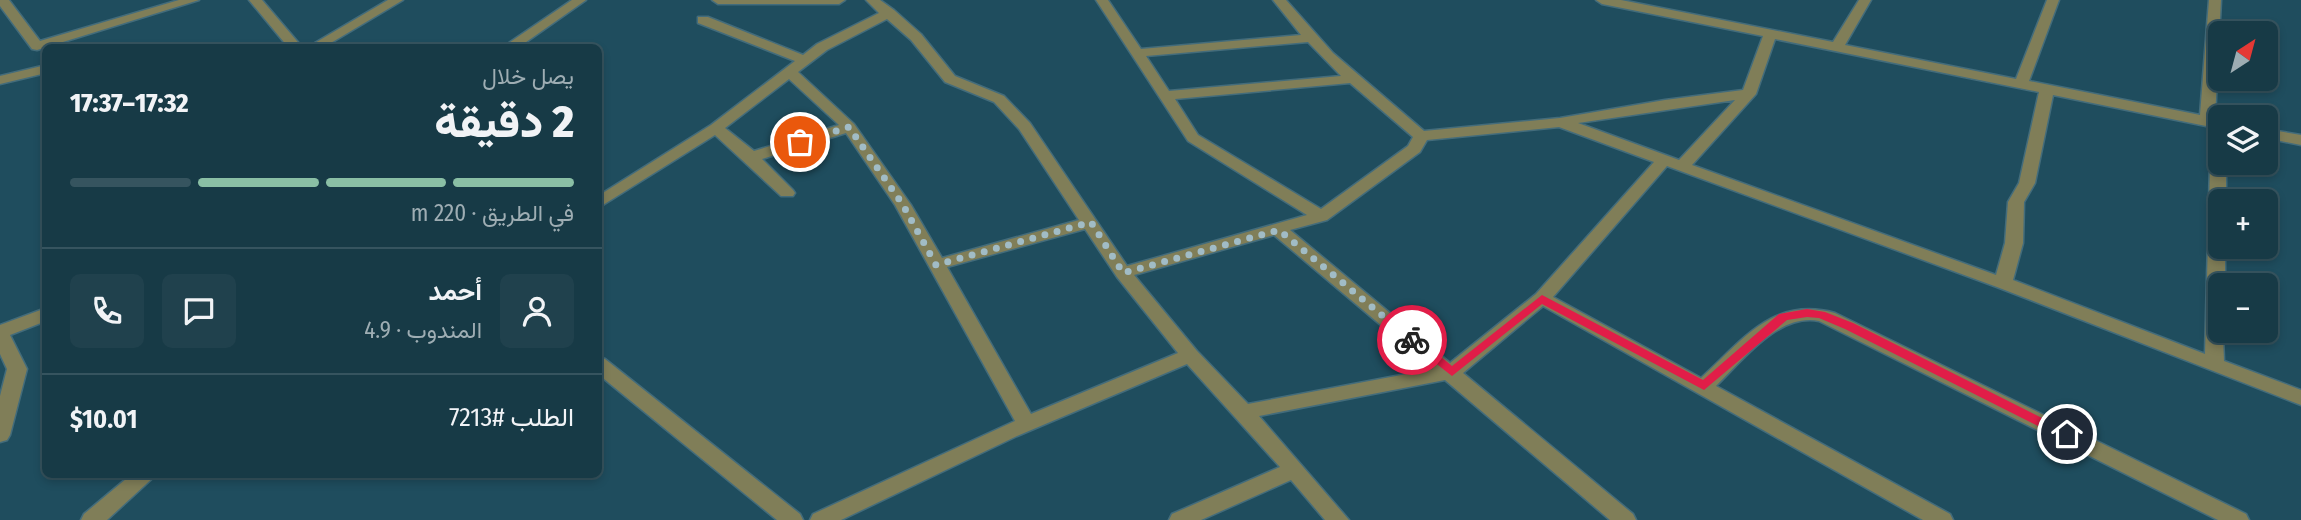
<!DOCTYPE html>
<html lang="ar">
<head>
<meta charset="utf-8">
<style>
	:root { --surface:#173a46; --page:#20414d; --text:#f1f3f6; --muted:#9eadb3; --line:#36545f; --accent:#8abfa5 }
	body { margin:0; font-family:"Fira Sans Condensed",Vazirmatn,sans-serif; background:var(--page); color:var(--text); direction:rtl; height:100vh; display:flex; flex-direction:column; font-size:26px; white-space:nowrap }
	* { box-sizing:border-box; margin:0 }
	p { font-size:23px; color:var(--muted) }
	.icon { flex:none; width:38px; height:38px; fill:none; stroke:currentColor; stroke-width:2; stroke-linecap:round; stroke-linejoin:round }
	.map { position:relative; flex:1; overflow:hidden; direction:ltr }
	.drawer { position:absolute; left:42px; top:44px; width:560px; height:434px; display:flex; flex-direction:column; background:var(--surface); border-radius:10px; box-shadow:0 4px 10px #0003,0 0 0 2px var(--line); direction:rtl }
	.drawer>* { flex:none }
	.needle { width:46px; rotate:36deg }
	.buttons { position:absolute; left:2208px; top:21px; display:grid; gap:14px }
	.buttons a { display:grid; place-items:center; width:70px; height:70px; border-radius:10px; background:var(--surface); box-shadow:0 4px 10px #0003,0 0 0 2px var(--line); font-size:35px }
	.pin { position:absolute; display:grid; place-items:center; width:60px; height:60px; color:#fff; margin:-30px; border:4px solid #fff; border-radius:50%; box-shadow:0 2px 7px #0007 }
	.courier { position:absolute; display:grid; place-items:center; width:70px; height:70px; margin:-35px; border:5px solid #e11d48; border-radius:50%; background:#fff; color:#222; box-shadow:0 2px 9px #0007 }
	.summary em { font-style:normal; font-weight:800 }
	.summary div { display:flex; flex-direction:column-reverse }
	.summary { display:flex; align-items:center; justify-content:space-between; height:119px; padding:0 28px }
	h1 { font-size:46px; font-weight:800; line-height:52px }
	.bar { display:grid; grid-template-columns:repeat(4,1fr); gap:10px 7px; align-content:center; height:84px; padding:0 28px }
	.bar i { height:9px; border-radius:5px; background:var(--line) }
	.bar .current { background:var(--accent) }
	.bar p { grid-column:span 4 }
	.line { display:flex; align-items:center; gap:18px; padding:0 28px; border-top:2px solid var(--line) }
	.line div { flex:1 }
	.round { display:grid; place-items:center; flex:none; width:74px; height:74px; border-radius:10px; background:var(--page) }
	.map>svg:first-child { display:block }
</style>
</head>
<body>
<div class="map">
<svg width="2301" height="520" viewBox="0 0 2301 520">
	<rect width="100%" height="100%" fill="#1f4d5e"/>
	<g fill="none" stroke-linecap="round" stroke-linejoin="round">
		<defs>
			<path id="minor" d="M0,0h9l31,41 139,-41h20l-162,50 -5,-1 -32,-43z
				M249,0h13l40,47h-14z
				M388,0h15l-79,47h-16z
				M572,0h14l-67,47h-16z
				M712,0h133l-6,4h-121z
				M866,0h14l14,10 27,24 34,42 49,20 26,27 97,143 180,-51 -119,-74 -92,-141h12l33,49 160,-14 -28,-35h13l47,53 91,78 136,-13 105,-18 78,-10 20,-54 -161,-32 -6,-4h25l212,42 26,-42h12l-26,45 171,34 31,-79h12l-30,81 171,34 9,-115h12l-6,118 6,1v44h5v38h-5v46h4v38h-4l3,76 77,29v15l-304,-118 -330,-121 -114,131 148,81c42,-38 72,-82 134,-65l411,201 3,6h-31l-399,-199c-41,-8 -76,39 -103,65l234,128 3,6h-30l-380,-214 -80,67 170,141 3,6h-26l-165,-140 -186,36 90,104h-24l-34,-40 -90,40h-32l3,-6 108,-47 -93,-103 -170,72 -176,84h-31l3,-6 202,-93 -120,-216 -49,-72 -84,26 31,31 2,3 -2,3h-12l-66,-61 -117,73v-12l113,-71 84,-64 -97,-38v-6h10l95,38 14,-11 62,-31zM887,19l24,21 34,42 49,20 25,27 60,91 -137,38 -31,-53 -57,-81 -56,-52 29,-22zM1775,39l264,53 -20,91 -11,19 -3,41 -9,32 -304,-110 64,-71zM1308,42l33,34 -172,15 -23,-35zM789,79l50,46 -85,26 -29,-23zM1350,83l63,54 -5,9 -87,63 -123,-74 -23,-36zM2053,95l158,32 -6,227 -192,-74 10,-37 1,-41 11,-19zM1735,100l-56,60 -101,-37zM1559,127l95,35 -118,132 -86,69 -160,-133 37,-10 93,-68 7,-12zM1085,229l32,48 61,76 -147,61 -84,-147zM1274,235l159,134 -185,35 -51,-53 -63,-76z
				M46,65v8l-46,11v-8z
				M2266,129l35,6v10l-35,-7z
				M46,308v13l-36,14 17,34 -17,66 -3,5 -7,2v-46l7,-27 -7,-15v-29z
				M598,357l7,2 195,155 3,6h-26l-179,-146z
				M132,474h25l-50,46h-26l3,-6z"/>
		</defs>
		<use href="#minor" stroke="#436c7b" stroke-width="3"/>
		<use href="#minor" fill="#807e58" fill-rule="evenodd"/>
	</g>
	<path fill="#e11d48" d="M1542,295l161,85 76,-66 28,-5 18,3 28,11 221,111 -7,5 -5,-1 -217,-109 -26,-11 -12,-1 -20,3 -83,70 -162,-86 -90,72 -46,-36 2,-3h9l35,29z"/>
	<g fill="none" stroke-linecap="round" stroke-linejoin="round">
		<path stroke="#a1bcc6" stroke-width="7" stroke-dasharray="0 12.6" d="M800,142l49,-15 54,78 33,60 155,-43 32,51 156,-43 133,110"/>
	</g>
</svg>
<div class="buttons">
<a><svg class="needle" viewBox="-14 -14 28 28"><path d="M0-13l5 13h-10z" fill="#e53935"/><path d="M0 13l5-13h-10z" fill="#9eadb3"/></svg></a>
<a><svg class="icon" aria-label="layers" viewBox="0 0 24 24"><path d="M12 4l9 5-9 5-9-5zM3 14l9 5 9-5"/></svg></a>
<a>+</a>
<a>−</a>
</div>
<div class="pin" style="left:800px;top:142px;background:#ea580c"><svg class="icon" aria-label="bag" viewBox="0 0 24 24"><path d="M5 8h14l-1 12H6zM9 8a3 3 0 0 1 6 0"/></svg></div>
<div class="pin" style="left:2067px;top:434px;background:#1f2937"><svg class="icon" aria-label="home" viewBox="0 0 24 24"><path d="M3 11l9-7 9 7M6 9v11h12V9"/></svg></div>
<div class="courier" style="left:1412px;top:340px"><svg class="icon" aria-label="bike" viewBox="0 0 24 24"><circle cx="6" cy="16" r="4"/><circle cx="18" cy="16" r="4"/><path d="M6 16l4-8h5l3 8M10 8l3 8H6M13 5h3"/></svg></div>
<section class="drawer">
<div class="summary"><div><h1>2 دقيقة</h1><p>يصل خلال</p></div><em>17:32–17:37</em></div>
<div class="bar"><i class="current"></i><i class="current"></i><i class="current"></i><i></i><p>في الطريق · 220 m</p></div>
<div class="line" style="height:126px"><a class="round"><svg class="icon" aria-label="person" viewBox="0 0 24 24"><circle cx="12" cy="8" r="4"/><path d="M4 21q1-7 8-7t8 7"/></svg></a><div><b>أحمد</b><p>المندوب · 4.9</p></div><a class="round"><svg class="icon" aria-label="chat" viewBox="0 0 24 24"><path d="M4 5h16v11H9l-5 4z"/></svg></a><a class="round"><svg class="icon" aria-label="phone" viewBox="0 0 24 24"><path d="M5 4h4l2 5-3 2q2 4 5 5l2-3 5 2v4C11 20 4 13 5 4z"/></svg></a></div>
<div class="line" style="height:91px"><div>الطلب #7213</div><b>$10.01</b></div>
</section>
</div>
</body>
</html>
